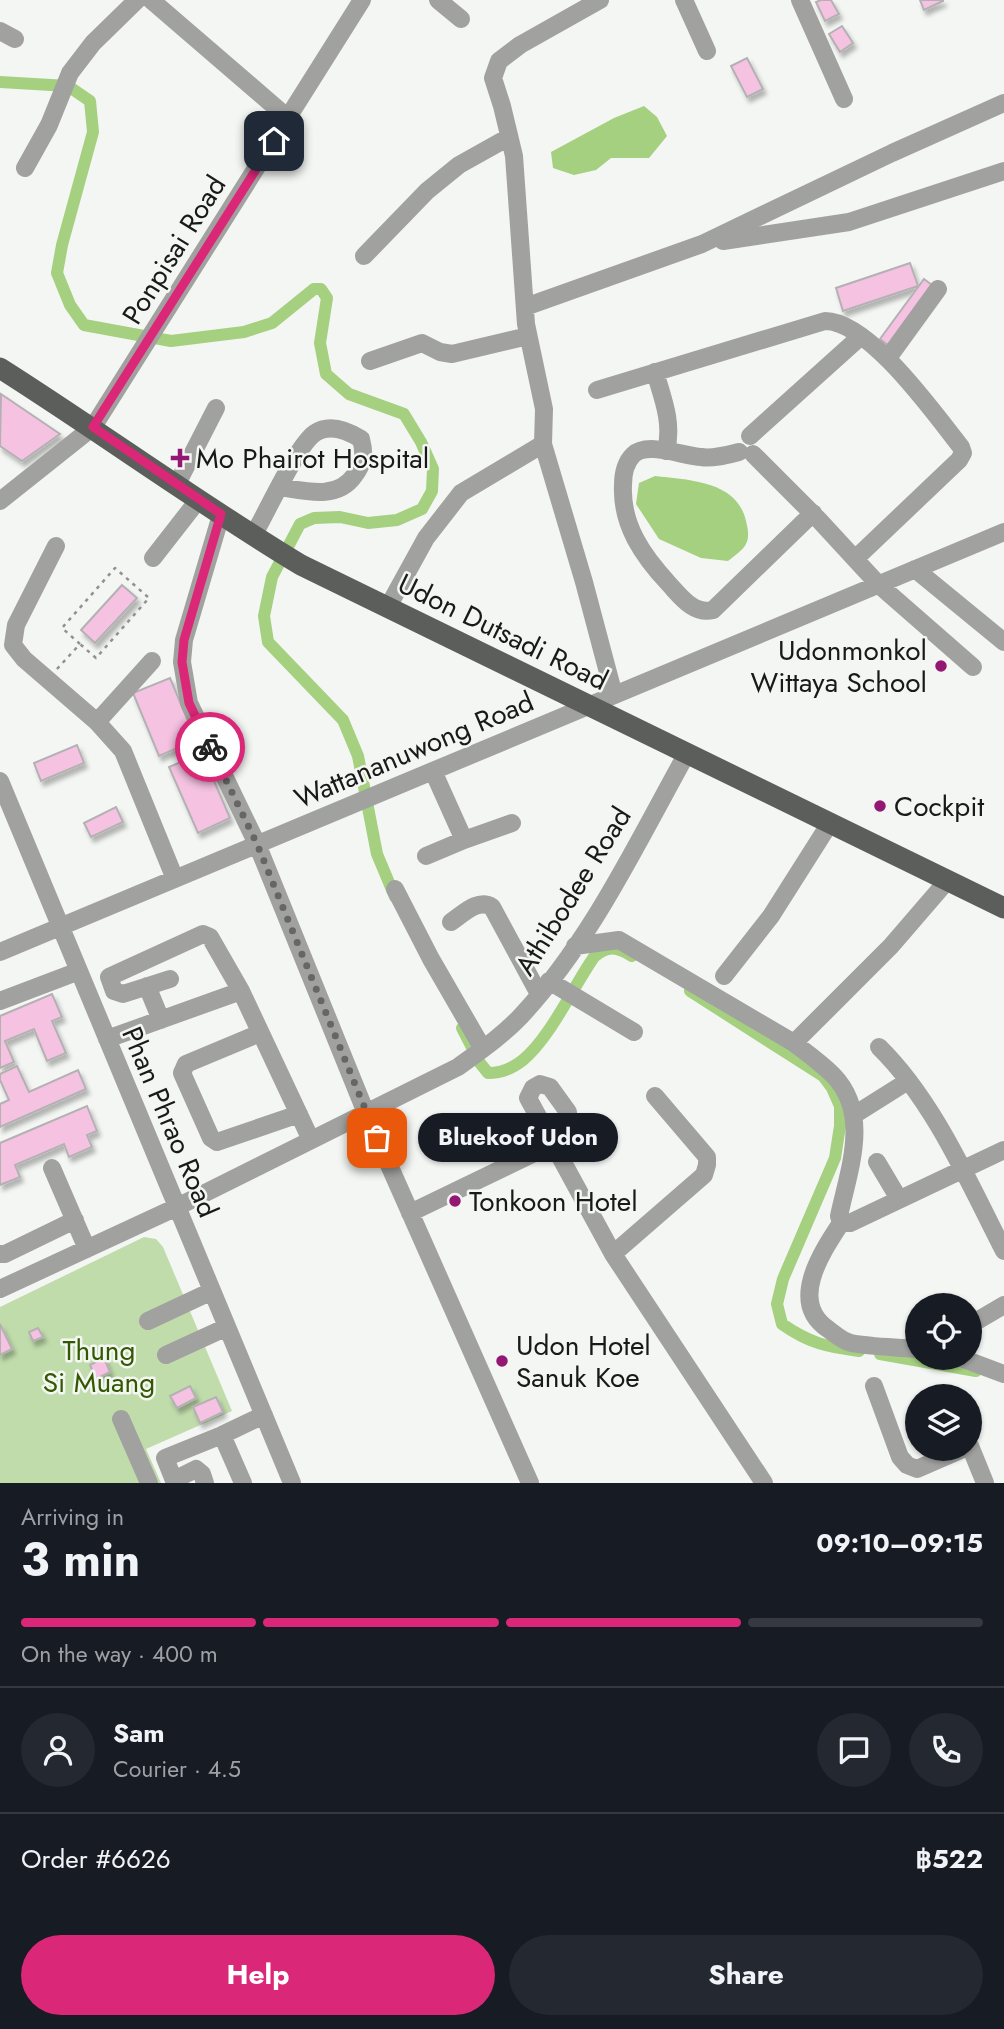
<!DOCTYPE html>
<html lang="en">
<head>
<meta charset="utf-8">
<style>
	:root { --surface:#171b24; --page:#242831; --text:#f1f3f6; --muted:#9ea1a6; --line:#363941; --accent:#db2777 }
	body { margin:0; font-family:Jost,sans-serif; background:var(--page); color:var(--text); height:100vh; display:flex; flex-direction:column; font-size:26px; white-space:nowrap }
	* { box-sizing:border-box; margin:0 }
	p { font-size:23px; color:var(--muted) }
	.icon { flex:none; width:38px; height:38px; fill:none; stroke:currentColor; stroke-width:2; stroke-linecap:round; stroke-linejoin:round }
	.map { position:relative; height:1483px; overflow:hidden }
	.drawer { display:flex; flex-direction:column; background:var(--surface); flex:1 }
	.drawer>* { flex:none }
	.fabs { position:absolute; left:905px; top:1293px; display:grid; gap:14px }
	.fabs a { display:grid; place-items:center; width:77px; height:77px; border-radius:50%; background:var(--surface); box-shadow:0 2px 5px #0004; font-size:35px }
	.pin { position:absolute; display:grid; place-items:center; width:60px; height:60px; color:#fff; margin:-30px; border-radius:14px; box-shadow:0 4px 10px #0006 }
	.courier { position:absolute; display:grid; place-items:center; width:70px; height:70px; margin:-35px; border:5px solid #db2777; border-radius:50%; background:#fff; color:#222; box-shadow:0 2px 9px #0007 }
	.bubble { position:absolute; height:49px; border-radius:24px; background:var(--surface); box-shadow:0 2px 5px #0004; font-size:23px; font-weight:700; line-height:49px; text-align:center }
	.summary em { font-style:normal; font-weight:700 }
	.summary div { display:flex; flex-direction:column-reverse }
	.summary { display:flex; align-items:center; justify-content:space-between; height:119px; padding:0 21px }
	h1 { font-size:46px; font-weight:700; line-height:52px }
	.bar { display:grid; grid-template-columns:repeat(4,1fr); gap:10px 7px; align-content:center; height:84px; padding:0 21px }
	.bar i { height:9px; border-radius:5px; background:var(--line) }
	.bar .active { background:var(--accent) }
	.bar p { grid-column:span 4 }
	.line { display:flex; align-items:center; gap:18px; padding:0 21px; border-top:2px solid var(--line) }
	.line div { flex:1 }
	.round { display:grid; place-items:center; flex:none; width:74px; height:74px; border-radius:37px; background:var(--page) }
	.button { display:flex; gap:14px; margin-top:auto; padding:14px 21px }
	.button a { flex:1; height:80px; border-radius:42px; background:var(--accent); color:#fff; font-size:28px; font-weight:700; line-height:80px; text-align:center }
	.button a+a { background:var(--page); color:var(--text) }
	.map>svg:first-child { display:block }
</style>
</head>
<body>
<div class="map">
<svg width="1004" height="1483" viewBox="0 0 1004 1483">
	<defs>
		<filter id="shadow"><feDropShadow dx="3" dy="5" stdDeviation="2" flood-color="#0004"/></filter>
	</defs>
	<rect width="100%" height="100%" fill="#f4f6f3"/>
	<path fill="#c0dcab" d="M144,1237l12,2 7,8 69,164 -86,38 15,34h-161v-176z"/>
	<path fill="#a4d080" d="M644,106l13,11 10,19 -18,22h-38l-15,12 -22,5 -21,-7 -2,-16 63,-34z
		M655,476c35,4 82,5 91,45 6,23 -1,27 -18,40l-27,-3 -42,-19 -23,-35 3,-21z"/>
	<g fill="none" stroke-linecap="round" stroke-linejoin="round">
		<path stroke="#a4d080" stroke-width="12" d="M0,82l68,4 22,15 3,31 -31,113 -5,28 13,32 14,20 87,16 73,-9 28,-9 42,-34h7l6,9 -7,45 6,31 23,20 55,20 17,28 12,27 -1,22 -10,18 -25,11 -29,3 -28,-6 -26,1 -14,6 -28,53 -8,39 4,26 75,78 15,36 19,98 18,43
			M690,991l133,85 9,12 8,18v20l-5,32 -52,121 -6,25 5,20c27,19 45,23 77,27
			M462,1028l18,35 8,10c12,0 25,-5 35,-13 27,-22 50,-73 71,-103 14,-12 23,-10 38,-1
			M880,1354l96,17"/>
	</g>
	<path fill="#f5c2e2" stroke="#b4b1b3" stroke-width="2" filter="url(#shadow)" d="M821,0h10l8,14 -14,7 -9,-19z
		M920,0h23v1l-19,9z
		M842,26l11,17 -13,9 -11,-18z
		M747,58l16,31 -16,8 -16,-31z
		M910,263l8,23 -75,25 -7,-23z
		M924,279l13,10 -44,60 -13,-10z
		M1,394l59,40 -38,27 -22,-15z
		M122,585l15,13 -42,45 -14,-13z
		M170,678l26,62 -37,16 -26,-63z
		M77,745l7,18 -43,18 -7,-18z
		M202,753l28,65 -32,15 -29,-66z
		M116,807l7,15 -32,15 -7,-14z
		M52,994l10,23 -10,4 14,32 -19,8 -13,-32 -29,12 9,21 -14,6v-52z
		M17,1066l12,26 49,-22 8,19 -86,38v-23l9,-4 -9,-20v-6z
		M87,1106l10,25 -10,4 5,12 -23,10 -5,-13 -49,21 5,12 -20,8v-42z
		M0,1324l12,25 -12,6z
		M38,1328l5,9 -10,4 -4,-9z
		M104,1358l6,14 -14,7 -6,-14z
		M190,1386l6,12 -19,10 -7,-12z
		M216,1397l7,15 -23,11 -7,-16z"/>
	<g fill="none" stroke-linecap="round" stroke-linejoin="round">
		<path stroke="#919290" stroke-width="2.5" stroke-dasharray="3.5 5" stroke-linecap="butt" d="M57,669l23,-25 -18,-16 53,-60 34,30 -53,60 -16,-14"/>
		<path stroke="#a1a2a0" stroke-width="18" d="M151,0l137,118
			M438,0l23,19
			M600,0l-80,45 -21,16 -6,17 9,28 12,50 12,168 18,85 -1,35 41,138 30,113
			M684,0l23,51
			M800,0l44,99
			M0,31l15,8
			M25,168l24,-43 21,-52 23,-30 44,-43
			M723,241l126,-19 155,-51
			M364,256l63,-65 32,-26 50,-28
			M525,307l177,-63 190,-91 112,-50
			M888,358l50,-69
			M370,361l52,-18 18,9 12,2 76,-18
			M655,372c8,27 18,51 11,79
			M597,390l228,-69c44,0 109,92 136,126l2,6 -4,7 -104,99
			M750,436l110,-99
			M739,452c-12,3 -26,7 -38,5 -18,-1 -54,-16 -68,-2 -8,8 -10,19 -10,30 -2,40 20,71 46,99 12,13 25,31 44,26l100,-97
			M753,454l66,66 59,64 95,83
			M177,484l39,-76
			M0,501l93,-74 269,-427
			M221,515l-37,125 -2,22 7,41 68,141 109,269 164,370
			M253,536c13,-22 44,-91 62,-103 15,-10 33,-2 46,6 4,15 3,24 -7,37 -17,24 -48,15 -74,11
			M56,546l-40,79 -3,20 11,14 73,63 26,29 52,128
			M153,558l46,-59
			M915,569l89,73
			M388,607l38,-69 35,-45 82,-49
			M97,722l55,-61
			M433,771l31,69 48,-17
			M0,781l292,702
			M426,856l38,-16
			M395,889l36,70 52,90
			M451,922c12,-8 27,-24 41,-15l47,87
			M575,946l44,-6 175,103 97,-97 56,-65
			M0,952l1004,-420
			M724,976l47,-60 59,-93
			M170,979l-47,15 -9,-3 -5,-14 94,-43 7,3 31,54 70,149
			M549,981l85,51
			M147,986l14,34
			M0,1001l79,-30
			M260,1033l-74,31 -4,9 29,65 6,4 82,-28
			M107,1039l134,-48
			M794,1043c13,10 27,20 39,32 38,39 16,94 6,141l2,7h9l154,-73
			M879,1047c55,54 90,136 125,204
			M854,1115l54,-34
			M548,1134c11,-6 19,-9 20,-22l-18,-25 -10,-3 -7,4 -5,10 85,156 151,229
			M877,1162l22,37
			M52,1168l35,81
			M410,1213l143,-69
			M841,1223c-19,29 -53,79 -13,106 7,5 14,12 23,14 21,4 44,4 66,6
			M0,1254h5l70,-34
			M613,1254l91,-79 3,-10v-8l-52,-61
			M0,1289l177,-82 281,-140c22,-16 44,-31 63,-51 70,-75 116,-173 166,-263
			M148,1321l64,-30
			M970,1325l34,-20
			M166,1355l61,-28
			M961,1358l43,16
			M874,1386l26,71 7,8 10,4 46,-20
			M121,1419l28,64
			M222,1435l21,48
			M970,1446l15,37
			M174,1480l22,-11 6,5 3,9
			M175,1483l-10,-25 57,-23 42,-20"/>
		<path stroke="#5c5e5c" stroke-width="21" d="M0,368c101,64 198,135 301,197l703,343"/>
	</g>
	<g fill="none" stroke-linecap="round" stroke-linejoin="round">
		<path stroke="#656665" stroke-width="7" stroke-dasharray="0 12.6" d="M210,747l47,97 120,294"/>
		<path stroke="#db2777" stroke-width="9" d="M210,747l-21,-44 -7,-41 2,-22 37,-126 -128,-87 181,-286"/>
	</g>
	<g fill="#931874" stroke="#f4f6f3" stroke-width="2.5">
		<path d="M176.5 447.5h7v7h7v7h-7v7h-7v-7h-7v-7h7z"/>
		<circle cx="941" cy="666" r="7"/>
		<circle cx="880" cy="806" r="7"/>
		<circle cx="455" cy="1201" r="7"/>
		<circle cx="502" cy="1361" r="7"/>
	</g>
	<g text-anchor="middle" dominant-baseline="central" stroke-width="5" stroke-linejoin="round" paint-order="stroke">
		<g font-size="28" fill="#181918" stroke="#f4f6f3">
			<text transform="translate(174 250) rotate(-58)">Ponpisai Road</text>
			<text transform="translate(503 632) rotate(26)">Udon Dutsadi Road</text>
			<text transform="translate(414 750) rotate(-23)">Wattananuwong Road</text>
			<text transform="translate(573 891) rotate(-58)">Athibodee Road</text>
			<text transform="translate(170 1122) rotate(67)">Phan Phrao Road</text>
		</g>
		<g font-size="28" fill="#181918" stroke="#f4f6f3" text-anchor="start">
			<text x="196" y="458">Mo Phairot Hospital</text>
			<text x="927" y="650" text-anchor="end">Udonmonkol<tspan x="927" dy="32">Wittaya School</tspan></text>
			<text x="894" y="806">Cockpit</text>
			<text x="469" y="1201">Tonkoon Hotel</text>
			<text x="516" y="1345">Udon Hotel<tspan x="516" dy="32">Sanuk Koe</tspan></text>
		</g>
		<g font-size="28" fill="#335900" stroke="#f4f6f3">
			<text x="99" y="1350">Thung<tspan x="99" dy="32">Si Muang</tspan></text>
		</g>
	</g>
</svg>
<div class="fabs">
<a><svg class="icon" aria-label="locate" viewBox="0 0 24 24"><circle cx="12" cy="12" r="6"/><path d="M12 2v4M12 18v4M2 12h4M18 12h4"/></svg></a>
<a><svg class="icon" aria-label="layers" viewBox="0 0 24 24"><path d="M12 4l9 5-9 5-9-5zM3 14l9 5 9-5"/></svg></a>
</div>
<div class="pin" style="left:377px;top:1138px;background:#ea580c"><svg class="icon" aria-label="bag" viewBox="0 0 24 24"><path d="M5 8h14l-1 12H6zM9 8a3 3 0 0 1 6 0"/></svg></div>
<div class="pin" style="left:274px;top:141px;background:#1f2937"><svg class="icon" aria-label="home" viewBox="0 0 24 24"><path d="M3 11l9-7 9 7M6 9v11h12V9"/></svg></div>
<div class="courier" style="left:210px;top:747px"><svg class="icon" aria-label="bike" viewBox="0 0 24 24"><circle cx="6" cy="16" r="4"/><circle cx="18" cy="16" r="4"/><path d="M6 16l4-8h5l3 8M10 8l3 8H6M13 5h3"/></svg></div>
<div class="bubble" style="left:418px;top:1113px;width:200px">Bluekoof Udon</div>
</div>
<section class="drawer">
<div class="summary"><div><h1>3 min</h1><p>Arriving in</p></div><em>09:10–09:15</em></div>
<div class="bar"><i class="active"></i><i class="active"></i><i class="active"></i><i></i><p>On the way · 400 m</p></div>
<div class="line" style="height:126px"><a class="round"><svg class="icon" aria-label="person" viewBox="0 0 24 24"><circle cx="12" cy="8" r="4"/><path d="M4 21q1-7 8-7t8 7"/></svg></a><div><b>Sam</b><p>Courier · 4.5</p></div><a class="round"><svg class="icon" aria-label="chat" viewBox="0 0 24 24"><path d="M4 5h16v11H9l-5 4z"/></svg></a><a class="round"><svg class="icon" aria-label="phone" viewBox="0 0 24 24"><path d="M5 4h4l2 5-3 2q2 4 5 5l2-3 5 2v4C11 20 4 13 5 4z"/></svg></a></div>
<div class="line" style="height:91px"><div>Order #6626</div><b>฿522</b></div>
<div class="button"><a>Help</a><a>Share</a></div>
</section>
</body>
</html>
